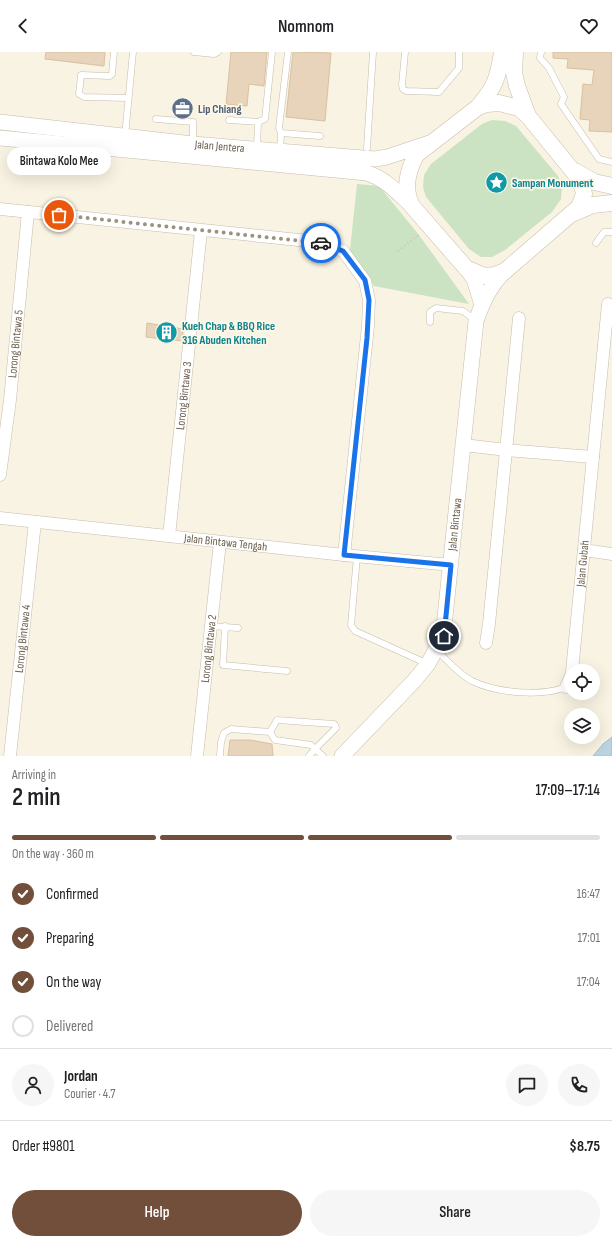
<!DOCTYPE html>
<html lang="en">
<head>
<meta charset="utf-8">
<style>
	:root { --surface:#fff; --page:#f6f6f6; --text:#202124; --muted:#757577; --line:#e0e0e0; --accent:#714f3a }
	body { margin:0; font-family:"Sofia Sans Condensed",sans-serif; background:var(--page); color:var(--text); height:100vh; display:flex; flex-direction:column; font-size:15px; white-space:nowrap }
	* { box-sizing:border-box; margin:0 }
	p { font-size:13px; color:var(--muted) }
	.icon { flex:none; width:22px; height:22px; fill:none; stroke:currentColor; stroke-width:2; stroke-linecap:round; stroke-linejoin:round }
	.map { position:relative; height:704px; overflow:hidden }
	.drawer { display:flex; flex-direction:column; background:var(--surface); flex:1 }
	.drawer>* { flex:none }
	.buttons { position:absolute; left:564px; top:612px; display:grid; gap:8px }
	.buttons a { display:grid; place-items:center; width:36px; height:36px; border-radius:50%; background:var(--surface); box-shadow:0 4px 16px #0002; font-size:20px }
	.pin { position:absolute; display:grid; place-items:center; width:34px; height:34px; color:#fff; margin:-17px; border:2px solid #fff; border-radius:50%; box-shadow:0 1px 4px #0007 }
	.courier { position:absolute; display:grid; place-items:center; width:40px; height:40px; margin:-20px; border:3px solid #1a73e8; border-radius:50%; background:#fff; color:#222; box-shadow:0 1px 5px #0007 }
	.bubble { position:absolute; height:28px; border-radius:14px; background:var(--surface); box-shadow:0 4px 16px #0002; font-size:13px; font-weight:600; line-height:28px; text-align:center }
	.overview em { font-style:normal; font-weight:600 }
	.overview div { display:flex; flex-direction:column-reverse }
	.overview { display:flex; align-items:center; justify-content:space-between; height:68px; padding:0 12px }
	h1 { font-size:26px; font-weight:600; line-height:30px }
	.bar { display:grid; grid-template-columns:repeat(4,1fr); gap:6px 4px; align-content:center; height:48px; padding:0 12px }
	.bar i { height:5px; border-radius:3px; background:var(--line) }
	.bar .current { background:var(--accent) }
	.bar p { grid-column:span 4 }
	.line { display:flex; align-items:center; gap:10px; padding:0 12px; border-top:1px solid var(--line) }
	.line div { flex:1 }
	.round { display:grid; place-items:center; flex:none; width:42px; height:42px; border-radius:21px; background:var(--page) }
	ol { padding:0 12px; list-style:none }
	li { display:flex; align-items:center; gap:12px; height:44px }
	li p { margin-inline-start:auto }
	li .icon { padding:4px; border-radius:50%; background:var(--accent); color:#fff; stroke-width:4 }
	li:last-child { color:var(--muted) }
	li i { width:22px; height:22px; border:2px solid var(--line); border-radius:50% }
	.primary-button { display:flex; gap:8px; margin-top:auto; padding:8px 12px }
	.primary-button a { flex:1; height:46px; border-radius:24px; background:var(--accent); color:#fff; font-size:16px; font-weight:600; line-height:46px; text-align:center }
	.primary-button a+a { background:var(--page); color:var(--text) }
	header { display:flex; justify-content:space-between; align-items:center; height:52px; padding:0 12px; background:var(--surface); font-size:18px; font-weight:600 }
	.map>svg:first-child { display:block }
</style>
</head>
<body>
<header><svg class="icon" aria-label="back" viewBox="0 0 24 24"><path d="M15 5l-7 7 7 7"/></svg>Nomnom<svg class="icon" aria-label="heart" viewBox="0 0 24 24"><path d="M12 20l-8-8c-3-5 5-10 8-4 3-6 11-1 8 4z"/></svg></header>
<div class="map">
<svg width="612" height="704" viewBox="0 0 612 704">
	<rect width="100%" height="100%" fill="#f8f3e2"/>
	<path fill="#cbe3c3" d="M492,68l13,1 11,5 42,50 4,11 -1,12 -9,13 -47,38 -13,7h-11l-12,-8 -43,-52 -3,-10 1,-12 7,-11 51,-40z
		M357,132l22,2 40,49 50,69 -95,-18 -24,-36z"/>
	<path fill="#bad3df" stroke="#a1c0cf" d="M612,685v19h-19l10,-12z"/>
	<path fill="#e7d4bb" stroke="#dac0a0" d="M46,0h59l-1,14 -59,-7z
		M231,0h36l-3,34 -15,-2 -2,22 -21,-2z
		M293,0l38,1 -6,68 -39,-4z
		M553,0h59v80l-23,-1 1,-11 -10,-1 3,-35 9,1 2,-15 -27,-2 1,-9 -15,-1z
		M147,271l36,6 -1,12 -36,-4z
		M230,688h20l22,4 1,12h-45z"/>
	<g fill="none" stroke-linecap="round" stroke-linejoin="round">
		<defs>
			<path id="service" d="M114,0l-2,22 -2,2 -29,-1 -2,19 5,3 44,1
				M194,0l20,2 4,-2
				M405,0l-3,33 1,4 3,2 33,1 20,-24v-16
				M541,0l-1,6 9,10 15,29 -3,7 38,55 13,3
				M156,67l37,3v22
				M229,68l29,2 7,-3 7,-67
				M281,81l39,3
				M125,84l8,-84
				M257,96l1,-26
				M367,96l6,-96
				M280,99l1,-18 -2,-5 9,-76
				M596,191l8,-11h8
				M430,270v-10l6,-4 27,3 12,9
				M357,504l-6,69 4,6 73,33
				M211,574l27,2
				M225,574l-2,39 64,6
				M437,598c10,11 22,24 35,31 25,12 69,16 94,6
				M270,680l7,-12 57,4 1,1 1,3 -21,21 8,7
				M220,704l1,-14 3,-9 7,-4 39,3 5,8 36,5 4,4 -6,7"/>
			<g id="minor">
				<path d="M0,157l318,33 25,9 22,30 4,19 -1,26 -24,229"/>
				<path d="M464,393l42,5 87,7"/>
				<path id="s1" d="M0,423l10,-75 18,-188"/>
				<path id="s2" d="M0,466l344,37 107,10"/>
				<path id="s3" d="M169,484l32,-305"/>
				<path d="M584,498l28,4"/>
				<path d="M486,591l3,-19 30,-306"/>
				<path id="s4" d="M572,619l36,-367"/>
				<path d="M566,635l5,-11"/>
				<path id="s5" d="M10,704l25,-234"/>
				<path id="s6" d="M197,704l23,-214"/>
			</g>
			<g id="tertiary">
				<path id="s7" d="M0,70l193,22 182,15 12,-2 42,-14"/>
				<path d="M0,86l367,35c19,6 31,20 45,33"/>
				<path d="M466,216l8,11 8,26"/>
				<path id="s8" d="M342,704l72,-75 14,-17 15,-28 33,-315c7,-20 14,-35 29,-50"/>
			</g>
			<path id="secondary" d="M515,0l-1,21 3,13 11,30
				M499,51l20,5 9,8 53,65 3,13 -5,13 -74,64 -10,4 -11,1 -18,-8 -54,-62c-9,-17 -5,-34 4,-51l62,-48 9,-3z
				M478,55c17,-20 20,-29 24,-55
				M575,119l19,11 18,4
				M572,162l21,-9 19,-2"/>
		</defs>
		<use href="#service" stroke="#c7bcab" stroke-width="7"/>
		<use href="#minor" stroke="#c7bcab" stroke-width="13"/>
		<use href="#tertiary" stroke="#c7bcab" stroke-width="16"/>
		<use href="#secondary" stroke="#cabda9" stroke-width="17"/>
		<path stroke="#cebaa1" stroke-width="1.5" stroke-dasharray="1 3" stroke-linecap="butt" d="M398,199l22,-17"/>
		<use href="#service" stroke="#fff" stroke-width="6"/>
		<use href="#minor" stroke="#fff" stroke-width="12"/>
		<use href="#tertiary" stroke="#fff" stroke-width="15"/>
		<use href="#secondary" stroke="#fff" stroke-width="16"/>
	</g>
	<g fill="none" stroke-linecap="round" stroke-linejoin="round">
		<path stroke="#9d9280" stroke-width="4" stroke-dasharray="0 7.2" d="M59,163l262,28"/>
		<path stroke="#1a73e8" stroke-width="5" d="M321,191l22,8 22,29 4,20 -2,38 -23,217 107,10 -7,71"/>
	</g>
	<defs>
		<symbol id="office-disc" viewBox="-11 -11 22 22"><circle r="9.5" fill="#5c6f8a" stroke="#fcf7e7"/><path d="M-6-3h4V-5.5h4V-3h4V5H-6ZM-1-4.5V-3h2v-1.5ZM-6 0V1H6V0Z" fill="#fff"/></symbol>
		<symbol id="sight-disc" viewBox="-11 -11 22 22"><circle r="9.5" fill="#0f9aa8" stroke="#fcf7e7"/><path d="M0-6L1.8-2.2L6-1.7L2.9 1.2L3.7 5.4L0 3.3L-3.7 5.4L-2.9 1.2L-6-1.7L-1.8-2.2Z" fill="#fff"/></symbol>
		<symbol id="building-disc" viewBox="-11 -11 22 22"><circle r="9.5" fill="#0f9aa8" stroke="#fcf7e7"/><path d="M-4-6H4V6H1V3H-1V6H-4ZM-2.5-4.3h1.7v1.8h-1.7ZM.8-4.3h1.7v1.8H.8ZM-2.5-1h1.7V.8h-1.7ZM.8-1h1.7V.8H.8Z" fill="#fff"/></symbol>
	</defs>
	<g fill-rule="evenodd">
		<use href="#office-disc" x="170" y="44" width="25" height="25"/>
		<use href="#sight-disc" x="484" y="118" width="25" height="25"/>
		<use href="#building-disc" x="154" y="268" width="25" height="25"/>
	</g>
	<g text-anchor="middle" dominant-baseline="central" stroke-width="3.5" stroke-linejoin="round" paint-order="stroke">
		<g font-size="12" font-weight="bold" fill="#4e5e75" stroke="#fcf7e7" text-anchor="start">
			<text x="198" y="57">Lip Chiang</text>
		</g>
		<g font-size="12" fill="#6c5d4c" stroke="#fcf7e7">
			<text stroke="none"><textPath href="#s7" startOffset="221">Jalan Jentera</textPath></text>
			<text stroke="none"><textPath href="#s1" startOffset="132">Lorong Bintawa 5</textPath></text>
			<text stroke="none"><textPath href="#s3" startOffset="141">Lorong Bintawa 3</textPath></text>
			<text stroke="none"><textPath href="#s8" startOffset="270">Jalan Bintawa</textPath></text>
			<text stroke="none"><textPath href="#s2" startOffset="227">Jalan Bintawa Tengah</textPath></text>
			<text stroke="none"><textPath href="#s4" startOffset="108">Jalan Gubah</textPath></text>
			<text stroke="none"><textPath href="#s5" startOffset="118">Lorong Bintawa 4</textPath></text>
			<text stroke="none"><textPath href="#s6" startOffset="108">Lorong Bintawa 2</textPath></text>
		</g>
		<g font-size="12" font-weight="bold" fill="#0d838f" stroke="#fcf7e7" text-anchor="start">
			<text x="512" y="131">Sampan Monument</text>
			<text x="182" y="274">Kueh Chap &amp; BBQ Rice<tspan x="182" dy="14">316 Abuden Kitchen</tspan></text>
		</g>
	</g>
</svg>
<div class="buttons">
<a><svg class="icon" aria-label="locate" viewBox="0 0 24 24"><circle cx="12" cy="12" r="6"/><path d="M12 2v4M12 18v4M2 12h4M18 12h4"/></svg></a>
<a><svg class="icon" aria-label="layers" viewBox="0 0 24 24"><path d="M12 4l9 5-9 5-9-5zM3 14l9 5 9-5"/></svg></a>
</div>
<div class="pin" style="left:59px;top:163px;background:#ea580c"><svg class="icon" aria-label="bag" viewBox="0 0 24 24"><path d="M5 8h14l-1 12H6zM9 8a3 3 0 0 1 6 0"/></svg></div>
<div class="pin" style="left:444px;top:584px;background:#1f2937"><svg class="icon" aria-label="home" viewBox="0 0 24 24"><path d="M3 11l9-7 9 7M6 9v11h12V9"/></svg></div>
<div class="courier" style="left:321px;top:191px"><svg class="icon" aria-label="car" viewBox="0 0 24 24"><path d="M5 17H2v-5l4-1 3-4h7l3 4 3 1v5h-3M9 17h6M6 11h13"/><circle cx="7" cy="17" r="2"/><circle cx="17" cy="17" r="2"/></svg></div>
<div class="bubble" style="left:7px;top:95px;width:104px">Bintawa Kolo Mee</div>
</div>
<section class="drawer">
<div class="overview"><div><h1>2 min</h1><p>Arriving in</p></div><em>17:09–17:14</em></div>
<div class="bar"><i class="current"></i><i class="current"></i><i class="current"></i><i></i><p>On the way · 360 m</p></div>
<ol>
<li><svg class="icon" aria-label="check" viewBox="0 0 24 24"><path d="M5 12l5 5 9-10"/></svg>Confirmed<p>16:47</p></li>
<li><svg class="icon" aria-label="check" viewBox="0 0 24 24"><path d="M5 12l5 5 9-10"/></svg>Preparing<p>17:01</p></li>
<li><svg class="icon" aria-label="check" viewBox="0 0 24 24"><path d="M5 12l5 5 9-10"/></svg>On the way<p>17:04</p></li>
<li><i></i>Delivered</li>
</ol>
<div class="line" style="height:72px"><a class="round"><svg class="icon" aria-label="person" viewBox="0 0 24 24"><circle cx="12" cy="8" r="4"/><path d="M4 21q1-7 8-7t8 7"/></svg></a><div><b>Jordan</b><p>Courier · 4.7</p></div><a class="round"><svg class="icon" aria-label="chat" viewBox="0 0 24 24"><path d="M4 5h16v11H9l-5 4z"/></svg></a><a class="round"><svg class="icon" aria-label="phone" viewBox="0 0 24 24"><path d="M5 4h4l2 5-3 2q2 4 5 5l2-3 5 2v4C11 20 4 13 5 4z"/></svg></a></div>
<div class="line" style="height:52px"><div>Order #9801</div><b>$8.75</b></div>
<div class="primary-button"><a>Help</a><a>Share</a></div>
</section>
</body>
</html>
